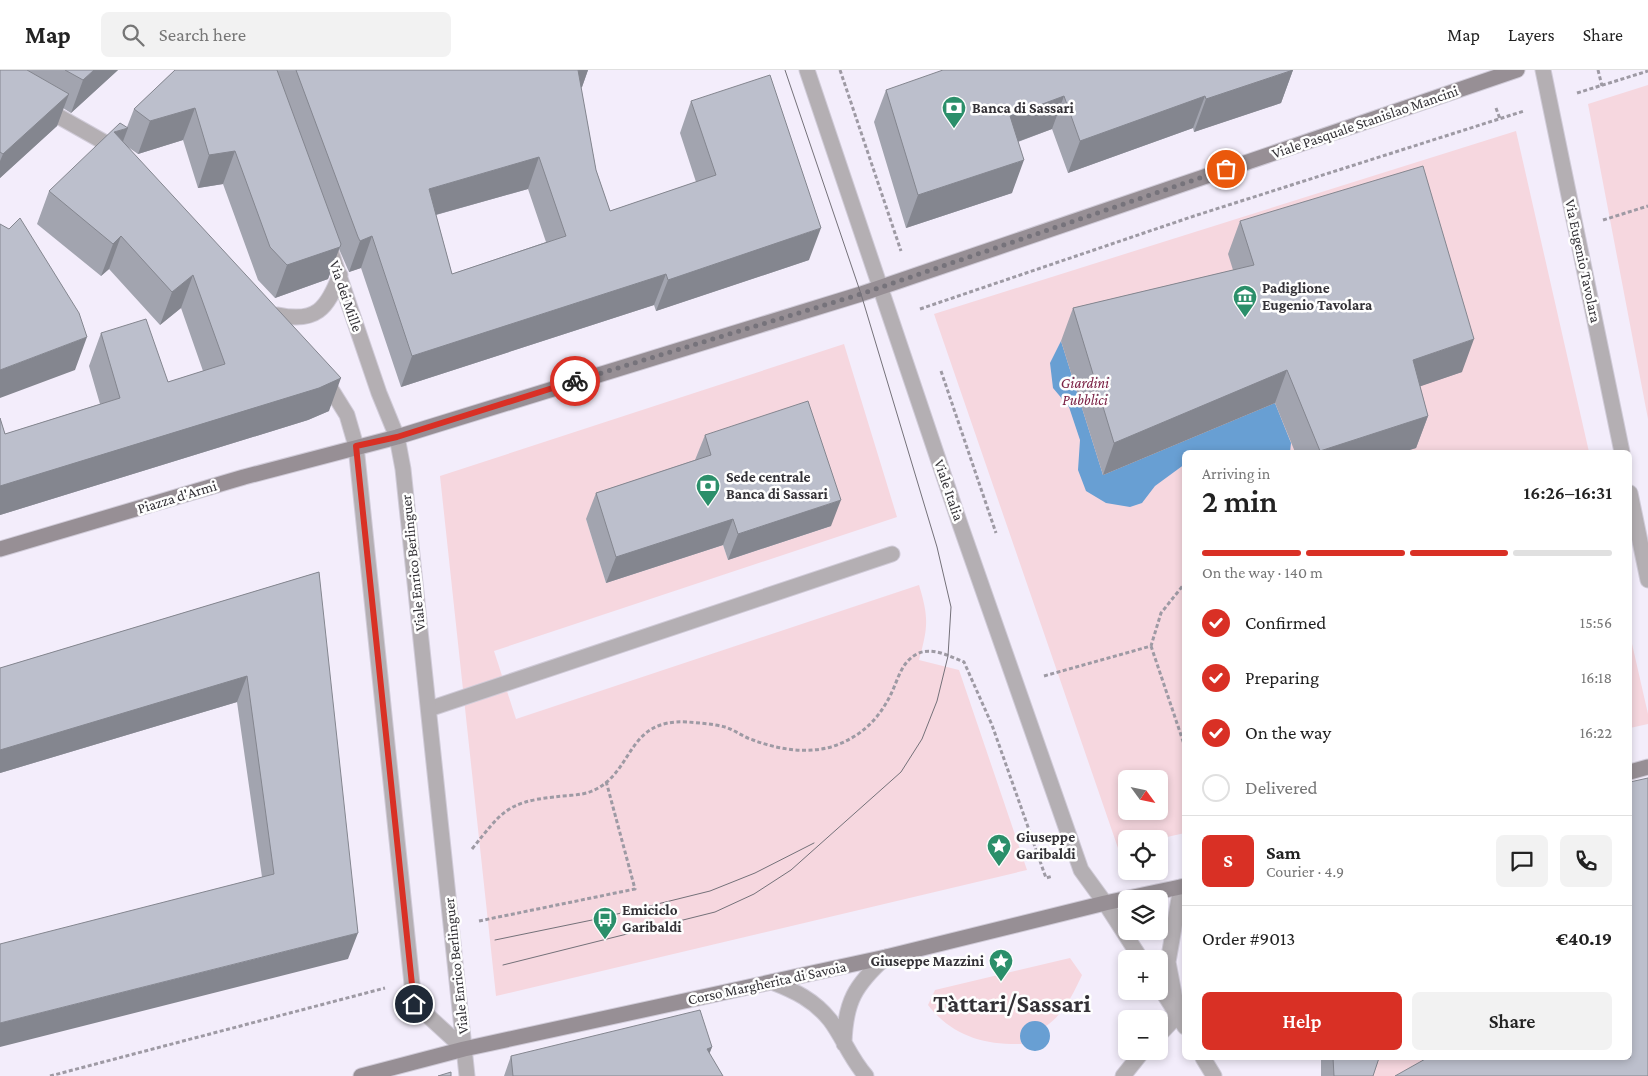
<!DOCTYPE html>
<html lang="en">
<head>
<meta charset="utf-8">
<style>
	:root { --surface:#fff; --page:#f2f2f2; --text:#222; --muted:#767676; --line:#e0e0e0; --accent:#d93025 }
	body { margin:0; font-family:"Crimson Pro",serif; background:var(--page); color:var(--text); height:100vh; display:flex; flex-direction:column; font-size:19px; white-space:nowrap }
	* { box-sizing:border-box; margin:0 }
	p { font-size:16px; color:var(--muted) }
	.icon { flex:none; width:28px; height:28px; fill:none; stroke:currentColor; stroke-width:2; stroke-linecap:round; stroke-linejoin:round }
	.map { position:relative; flex:1; overflow:hidden }
	.panel { position:absolute; left:1182px; top:380px; width:450px; height:610px; display:flex; flex-direction:column; background:var(--surface); border-radius:8px; box-shadow:0 2px 8px #0003 }
	.panel>* { flex:none }
	.needle { width:32px; rotate:123deg }
	.controls { position:absolute; left:1118px; top:700px; display:grid; gap:10px }
	.controls a { display:grid; place-items:center; width:50px; height:50px; border-radius:8px; background:var(--surface); box-shadow:0 2px 8px #0003; font-size:25px }
	.pin { position:absolute; display:grid; place-items:center; width:42px; height:42px; color:#fff; margin:-21px; border:2px solid #fff; border-radius:50%; box-shadow:0 1px 5px #0007 }
	.courier { position:absolute; display:grid; place-items:center; width:50px; height:50px; margin:-25px; border:4px solid #d93025; border-radius:50%; background:#fff; color:#222; box-shadow:0 1px 6px #0007 }
	.head em { font-style:normal; font-weight:600 }
	.head div { display:flex; flex-direction:column-reverse }
	.head { display:flex; align-items:center; justify-content:space-between; height:85px; padding:0 20px }
	h1 { font-size:32px; font-weight:600; line-height:38px }
	.bar { display:grid; grid-template-columns:repeat(4,1fr); gap:8px 5px; align-content:center; height:60px; padding:0 20px }
	.bar i { height:6px; border-radius:4px; background:var(--line) }
	.bar .active { background:var(--accent) }
	.bar p { grid-column:span 4 }
	.line { display:flex; align-items:center; gap:12px; padding:0 20px; border-top:1px solid var(--line) }
	.line div { flex:1 }
	.round { display:grid; place-items:center; flex:none; width:52px; height:52px; border-radius:8px; background:var(--page) }
	ol { padding:0 20px; list-style:none }
	li { display:flex; align-items:center; gap:15px; height:55px }
	li p { margin-inline-start:auto }
	li .icon { padding:5px; border-radius:50%; background:var(--accent); color:#fff; stroke-width:4 }
	li:last-child { color:var(--muted) }
	li i { width:28px; height:28px; border:2px solid var(--line); border-radius:50% }
	.button { display:flex; gap:10px; margin-top:auto; padding:10px 20px }
	.button a { flex:1; height:58px; border-radius:8px; background:var(--accent); color:#fff; font-size:20px; font-weight:600; line-height:58px; text-align:center }
	.button a+a { background:var(--page); color:var(--text) }
	header { display:flex; align-items:center; gap:30px; box-sizing:border-box; height:70px; padding:0 25px; background:var(--surface); border-bottom:1px solid var(--line) }
	header strong { font-size:24px }
	nav { display:flex; gap:28px; margin-inline-start:auto; font-size:18px }
	.search { width:350px; height:45px; background:var(--page); display:flex; align-items:center; gap:12px; box-sizing:border-box; padding:0 18px; border-radius:8px; color:var(--muted); font-size:19px }
	.map>svg:first-child { display:block }
</style>
</head>
<body>
<header>
<strong>Map</strong>
<div class="search"><svg class="icon" aria-label="search" viewBox="0 0 24 24"><circle cx="10" cy="10" r="6"/><path d="M15 15l6 6"/></svg>Search here</div>
<nav><a>Map</a><a>Layers</a><a>Share</a></nav>
</header>
<div class="map">
<svg width="1648" height="1006" viewBox="0 0 1648 1006">
	<rect width="100%" height="100%" fill="#f3edfb"/>
	<path fill="#f6d7df" fill-rule="evenodd" d="M1648,15v334l-60,-315z
		M1516,61l73,321h-404v381l-27,6h-32v7l-8,2 -184,-534zM1126,709h33v32h-33z
		M844,274l53,173 -403,134 22,68 403,-134c10,33 9,42 0,75l40,10 68,200 -531,126 -56,-520zM586,449l245,7 -103,34 -5,-15 -117,38z
		M1630,565l18,79v10l-18,4z
		M1070,888l12,17c-9,19 -18,39 -36,51l-4,-3h-14c-7,6 -10,12 -6,21 -38,1 -70,-8 -94,-39l7,-15z
		M1377,988h44l5,18h-55z"/>
	<path fill="#689fd3" d="M1061,271l42,134 172,-72 16,40 -1,9h-105v12l-30,22 -13,17 -12,4 -24,-4 -20,-12 -8,-21 2,-30 -11,-33 -16,-19 -3,-25z
		M1020 966a15 15 0 1 1 30 0a15 15 0 1 1-30 0Z"/>
	<g fill="none" stroke-linecap="round" stroke-linejoin="round">
		<defs>
			<path id="service" d="M429,639l463,-155
				M772,912c23,9 42,18 58,38 13,17 20,38 36,56
				M844,974c1,-42 11,-59 42,-87"/>
			<path id="minor" d="M1543,0l79,382
				M42,37l76,43
				M324,308l23,37 9,31
				M1630,423l18,87
				M1105,833l36,56
				M1159,916l26,41
				M1178,945l-10,-53 13,-75
				M1159,965l19,-20
				M1203,988l11,18
				M1123,1006l20,-25"/>
			<path id="tertiary" d="M807,0l154,457 120,343 24,33
				M328,173l51,150 18,44 6,32 64,607
				M278,245c38,8 49,-6 62,-40
				M356,376l58,557 50,46"/>
			<path id="secondary" d="M0,479l244,-72 153,-40 464,-143 656,-224
				M1630,702l18,-5
				M361,1006l103,-27 422,-92 219,-54 80,-17"/>
		</defs>
		<use href="#service" stroke="#d0cbd8" stroke-width="17"/>
		<use href="#minor" stroke="#d0cbd8" stroke-width="17"/>
		<use href="#tertiary" stroke="#d0cbd8" stroke-width="17"/>
		<use href="#secondary" stroke="#d0cbd8" stroke-width="17"/>
		<path stroke="#9e9aa4" stroke-width="3" stroke-dasharray="4 2.5" stroke-linecap="butt" d="M840,0l61,181
			M1598,0l4,16
			M1577,23l71,-22
			M1496,38l4,11
			M1603,150l45,-14
			M920,239l274,-93 330,-105
			M941,301l55,162
			M1151,576l34,101
			M1044,606l107,-30 10,-33 24,-30
			M472,779c29,-36 34,-47 82,-52 12,-2 27,-1 38,-6 43,-18 33,-73 96,-69 11,1 26,2 37,5 10,3 18,10 28,13 24,9 52,14 78,7 28,-9 47,-26 60,-53 7,-14 10,-32 26,-40 15,-8 34,3 47,8l28,63 54,153 7,-2
			M479,851l156,-32 -29,-108
			M50,1006l335,-88"/>
		<use href="#service" stroke="#b4afb3" stroke-width="15"/>
		<use href="#minor" stroke="#b4afb3" stroke-width="15"/>
		<use href="#tertiary" stroke="#b4afb3" stroke-width="15"/>
		<use href="#secondary" stroke="#978f95" stroke-width="15"/>
		<path stroke="#747179" stroke-width="1" d="M495,870l102,-21 113,-28 45,-18 59,-30
			M503,895l212,-53 39,-18 37,-24 110,-98 21,-33 15,-38 11,-45 3,-49 -14,-60 -76,-253 -76,-224"/>
	</g>
	<path fill="#a2a4af" fill-rule="evenodd" d="M0,0h118l-47,43 -8,-5 -6,18 -57,52z
		M175,0h413l-6,17 -1,1 15,82 14,41 86,-29 -16,-49 11,-32 118,159 -153,51 -2,-6 -253,82 -40,-119 -12,4 -10,-23 -11,30 -53,19 -17,-18 -35,-96 -25,4 -15,-48 -45,14 -10,-7 201,264 -21,9 -308,95v-97l5,16 95,-30 -11,-38 12,-33 67,49 35,-11 -22,-63 -21,17 -51,-56 -8,7 -64,-52 12,-33 78,-64 7,-18zM528,119l18,53 -94,32 -16,-59z
		M1293,0l-12,33 -87,29 -1,-4 -125,45 -16,-44 -34,13 -6,51 -106,35 -32,-106 12,-32z
		M1240,151l222,151 -42,14 8,30 -12,32 -13,4h-108l-20,-49 -172,72 -42,-134 12,-33 160,-38 -5,-16z
		M705,365l126,91 -103,34 -5,-15 -117,38 -20,-64 10,-26 99,-33z
		M319,502l29,387 -86,-82 -25,-175 -237,71v-105z
		M712,977l-3,6 14,23h-219l7,-20z
		M1321,988h58l-6,18h-52z"/>
	<path fill="#84868f" d="M94,0h24l-47,43 12,-33z
		M572,0h16l-6,17 -18,5z
		M1293,0l-12,33 -87,29 12,-33z
		M69,24l-12,32 -57,52v-17l3,-7z
		M1064,26l-12,33 -54,20 12,-33z
		M1205,26l-12,32 -125,45 12,-32z
		M195,38l-12,32 -45,14 12,-33z
		M128,58l-12,32 -2,-28z
		M235,81l-12,33 -25,4 11,-33z
		M539,87l-11,32 -111,31 12,-31z
		M1024,90l-12,33 -106,35 12,-33z
		M821,158l-12,32 -153,51 12,-31z
		M121,166l-12,33 -8,7 12,-32z
		M372,166l-11,32 -12,4 11,-31z
		M341,174l-13,35 -53,19 12,-33z
		M666,204l-12,31 -253,82 11,-31z
		M193,205l-12,33 -21,17 12,-33z
		M87,267l-12,33 -75,28v-28z
		M1474,269l-12,33 -61,21 12,-33z
		M1287,300l-12,33 -172,72 11,-32z
		M341,308l-12,33 -21,9 -308,95v-29z
		M1428,346l-12,32 -13,4h-84l1,-1z
		M841,430l-10,26 -103,34 10,-26z
		M733,449l-10,26 -117,38 10,-26z
		M247,606l-10,26 -237,71v-23z
		M358,863l-10,26 -348,88v-24z
		M712,977l-11,29 6,-27z"/>
	<path fill="#bcbfcc" stroke="#84868f" fill-rule="evenodd" d="M0,0h27l42,24 -66,60 -3,-2z
		M65,0h29l-11,10z
		M175,0h102l64,174 -1,3 -53,18 -17,-18 -35,-96 -26,4 -14,-47 -45,13 -16,-12z
		M296,0h282l18,100 14,41 106,-36 -25,-74 79,-26 51,153 -153,52 -2,-6 -254,82 -40,-120 -12,5 -2,-4zM539,87l27,79 -114,38 -23,-85z
		M943,0h350l-87,29 -1,-3 -125,45 -16,-45 -54,20 14,44 -106,35 -32,-105z
		M120,53l8,5 -14,4 227,246 -22,10 -319,98v-68l5,16 115,-36 -19,-65 45,-14 22,63 57,-18 -32,-89 -21,17 -51,-56 -8,8 -64,-53z
		M1423,96l51,173 -61,21 15,56 -108,35 -33,-81 -173,73 -41,-135 181,-43 -14,-44z
		M20,148l59,95 8,24 -87,33v-146l9,5z
		M808,331l33,99 -103,34 -5,-15 -117,38 -20,-64 115,-38 -6,-20z
		M319,502l39,361 -358,90v-79l274,-70 -27,-198 -247,74v-82z
		M1648,708v298h-253l32,-18h203v-276z
		M700,940l12,37 -5,2 16,27h-210l-2,-20z
		M1333,988h46l-6,18h-39z
		M451,1002v4h-13z"/>
	<g fill="none" stroke-linecap="round" stroke-linejoin="round">
		<path stroke="#76737b" stroke-width="5" stroke-dasharray="0 9" d="M575,311l286,-87 365,-125"/>
		<path stroke="#d93025" stroke-width="6" d="M414,934l-58,-558 41,-9 178,-56"/>
	</g>
	<defs>
		<symbol id="bank-pin" viewBox="-11 -11 22 30"><path d="M0 17L-7.5 6A9.5 9.5 0 1 1 7.5 6Z" fill="#2b8f6a" stroke="#fefefe"/><path d="M-6-4H6V4H-6ZM0-2.3a2.3 2.3 0 1 0 0 4.6a2.3 2.3 0 1 0 0-4.6Z" fill="#fff"/></symbol>
		<symbol id="museum-pin" viewBox="-11 -11 22 30"><path d="M0 17L-7.5 6A9.5 9.5 0 1 1 7.5 6Z" fill="#2b8f6a" stroke="#fefefe"/><path d="M0-6L6-3V-2H-6V-3ZM-5-1h2V3h-2ZM-1-1h2V3h-2ZM3-1h2V3H3ZM-6 4H6V6H-6Z" fill="#fff"/></symbol>
		<symbol id="sight-pin" viewBox="-11 -11 22 30"><path d="M0 17L-7.5 6A9.5 9.5 0 1 1 7.5 6Z" fill="#2b8f6a" stroke="#fefefe"/><path d="M0-6L1.8-2.2L6-1.7L2.9 1.2L3.7 5.4L0 3.3L-3.7 5.4L-2.9 1.2L-6-1.7L-1.8-2.2Z" fill="#fff"/></symbol>
		<symbol id="bus-pin" viewBox="-11 -11 22 30"><path d="M0 17L-7.5 6A9.5 9.5 0 1 1 7.5 6Z" fill="#2b8f6a" stroke="#fefefe"/><path d="M-5-6H5V4H4V6H2V4H-2V6H-4V4H-5ZM-3.5-4V0h7V-4ZM-3.5 1.2v1.5H-2V1.2ZM2 1.2v1.5H3.5V1.2Z" fill="#fff"/></symbol>
	</defs>
	<g fill-rule="evenodd">
		<use href="#bank-pin" x="940" y="24" width="28" height="38"/>
		<use href="#museum-pin" x="1231" y="213" width="28" height="38"/>
		<use href="#bank-pin" x="694" y="402" width="28" height="38"/>
		<use href="#sight-pin" x="985" y="762" width="28" height="38"/>
		<use href="#bus-pin" x="591" y="835" width="28" height="38"/>
		<use href="#sight-pin" x="987" y="877" width="28" height="38"/>
	</g>
	<g text-anchor="middle" dominant-baseline="central" stroke-width="5" stroke-linejoin="round" paint-order="stroke">
		<g font-size="15" font-weight="bold" fill="#333136" stroke="#fefefe" text-anchor="start">
			<text x="972" y="38">Banca di Sassari</text>
			<text x="1262" y="218">Padiglione<tspan x="1262" dy="17">Eugenio Tavolara</tspan></text>
			<text x="726" y="407">Sede centrale<tspan x="726" dy="17">Banca di Sassari</tspan></text>
			<text x="1016" y="767">Giuseppe<tspan x="1016" dy="17">Garibaldi</tspan></text>
			<text x="622" y="840">Emiciclo<tspan x="622" dy="17">Garibaldi</tspan></text>
			<text x="984" y="891" text-anchor="end">Giuseppe Mazzini</text>
		</g>
		<g font-size="15" fill="#333136" stroke="#fefefe">
			<text transform="translate(1365 52) rotate(-19)">Viale Pasquale Stanislao Mancini</text>
			<text transform="translate(1583 191) rotate(78)">Via Eugenio Tavolara</text>
			<text transform="translate(346 226) rotate(71)">Via dei Mille</text>
			<text transform="translate(949 420) rotate(71)">Viale Italia</text>
			<text transform="translate(177 427) rotate(-17)">Piazza d'Armi</text>
			<text transform="translate(413 493) rotate(-96)">Viale Enrico Berlinguer</text>
			<text transform="translate(456 896) rotate(-96)">Viale Enrico Berlinguer</text>
			<text transform="translate(767 913) rotate(-12)">Corso Margherita di Savoia</text>
		</g>
		<g font-size="15" font-style="italic" fill="#7b2144" stroke="#fefefe">
			<text x="1085" y="313">Giardini<tspan x="1085" dy="17">Pubblici</tspan></text>
		</g>
		<g font-size="25" font-weight="bold" fill="#333136" stroke="#fefefe">
			<text x="1012" y="933">Tàttari/Sassari</text>
		</g>
	</g>
</svg>
<div class="controls">
<a><svg class="needle" viewBox="-14 -14 28 28"><path d="M0-13l5 13h-10z" fill="#e53935"/><path d="M0 13l5-13h-10z" fill="#767676"/></svg></a>
<a><svg class="icon" aria-label="locate" viewBox="0 0 24 24"><circle cx="12" cy="12" r="6"/><path d="M12 2v4M12 18v4M2 12h4M18 12h4"/></svg></a>
<a><svg class="icon" aria-label="layers" viewBox="0 0 24 24"><path d="M12 4l9 5-9 5-9-5zM3 14l9 5 9-5"/></svg></a>
<a>+</a>
<a>−</a>
</div>
<div class="pin" style="left:1226px;top:99px;background:#ea580c"><svg class="icon" aria-label="bag" viewBox="0 0 24 24"><path d="M5 8h14l-1 12H6zM9 8a3 3 0 0 1 6 0"/></svg></div>
<div class="pin" style="left:414px;top:934px;background:#1f2937"><svg class="icon" aria-label="home" viewBox="0 0 24 24"><path d="M3 11l9-7 9 7M6 9v11h12V9"/></svg></div>
<div class="courier" style="left:575px;top:311px"><svg class="icon" aria-label="bike" viewBox="0 0 24 24"><circle cx="6" cy="16" r="4"/><circle cx="18" cy="16" r="4"/><path d="M6 16l4-8h5l3 8M10 8l3 8H6M13 5h3"/></svg></div>
<section class="panel">
<div class="head"><div><h1>2 min</h1><p>Arriving in</p></div><em>16:26–16:31</em></div>
<div class="bar"><i class="active"></i><i class="active"></i><i class="active"></i><i></i><p>On the way · 140 m</p></div>
<ol>
<li><svg class="icon" aria-label="check" viewBox="0 0 24 24"><path d="M5 12l5 5 9-10"/></svg>Confirmed<p>15:56</p></li>
<li><svg class="icon" aria-label="check" viewBox="0 0 24 24"><path d="M5 12l5 5 9-10"/></svg>Preparing<p>16:18</p></li>
<li><svg class="icon" aria-label="check" viewBox="0 0 24 24"><path d="M5 12l5 5 9-10"/></svg>On the way<p>16:22</p></li>
<li><i></i>Delivered</li>
</ol>
<div class="line" style="height:90px"><b class="round" style="background:var(--accent);color:#fff">S</b><div><b>Sam</b><p>Courier · 4.9</p></div><a class="round"><svg class="icon" aria-label="chat" viewBox="0 0 24 24"><path d="M4 5h16v11H9l-5 4z"/></svg></a><a class="round"><svg class="icon" aria-label="phone" viewBox="0 0 24 24"><path d="M5 4h4l2 5-3 2q2 4 5 5l2-3 5 2v4C11 20 4 13 5 4z"/></svg></a></div>
<div class="line" style="height:65px"><div>Order #9013</div><b>€40.19</b></div>
<div class="button"><a>Help</a><a>Share</a></div>
</section>
</div>
</body>
</html>
